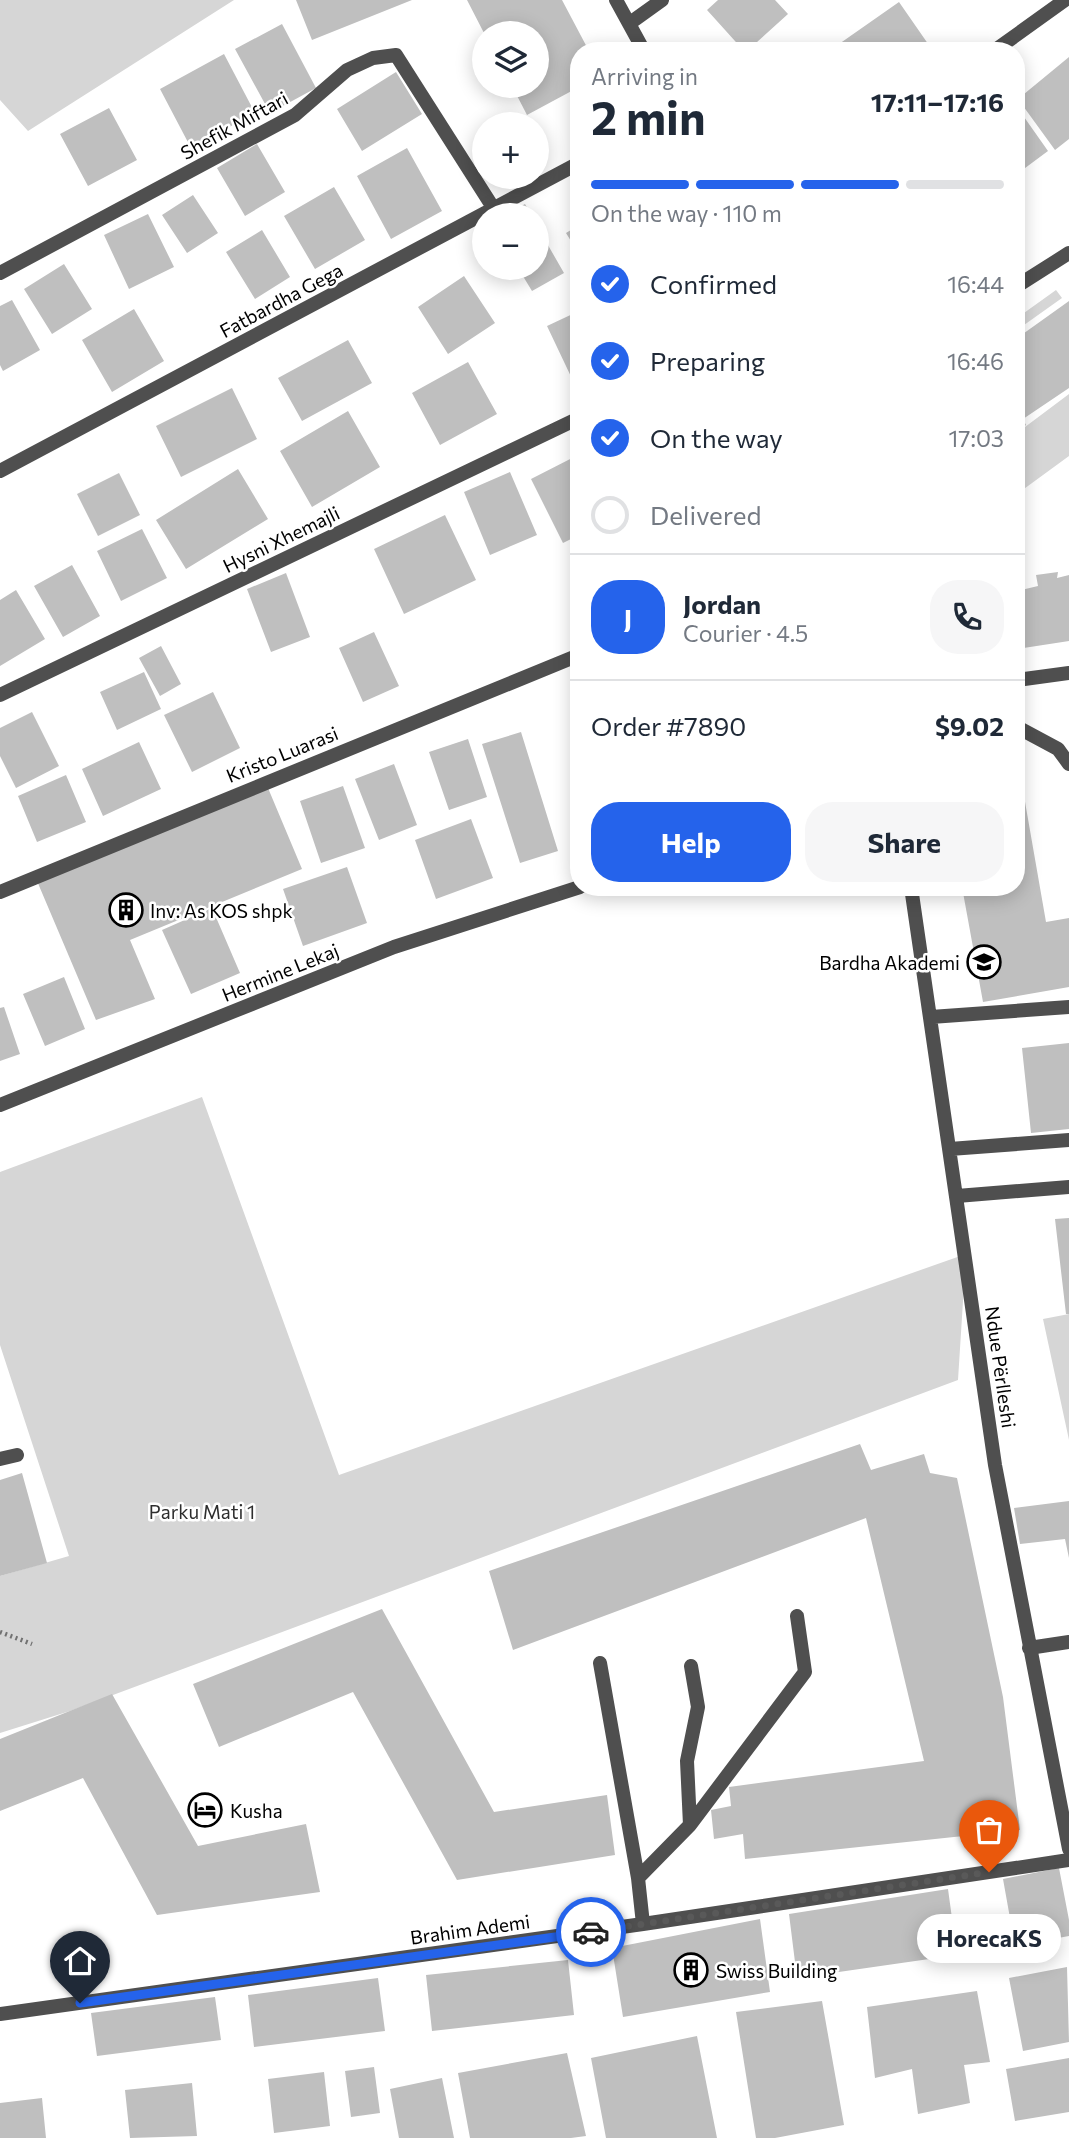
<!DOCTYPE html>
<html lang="en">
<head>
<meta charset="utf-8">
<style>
	:root { --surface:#fff; --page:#f6f6f7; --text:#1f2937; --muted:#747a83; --line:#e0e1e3; --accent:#2563eb }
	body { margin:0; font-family:Commissioner,sans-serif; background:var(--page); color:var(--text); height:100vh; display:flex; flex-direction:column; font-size:26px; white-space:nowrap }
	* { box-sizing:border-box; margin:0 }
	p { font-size:23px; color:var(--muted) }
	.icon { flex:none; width:38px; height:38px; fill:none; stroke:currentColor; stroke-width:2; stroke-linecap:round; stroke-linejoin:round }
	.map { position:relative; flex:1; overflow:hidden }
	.sheet { position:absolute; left:570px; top:42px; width:455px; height:854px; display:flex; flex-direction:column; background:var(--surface); border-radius:28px; box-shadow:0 4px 18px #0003 }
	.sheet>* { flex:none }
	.fabs { position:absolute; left:472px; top:21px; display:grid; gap:14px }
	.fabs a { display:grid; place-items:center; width:77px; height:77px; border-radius:50%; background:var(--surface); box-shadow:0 4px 18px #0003; font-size:35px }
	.pin { position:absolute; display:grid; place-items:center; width:60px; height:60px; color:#fff; margin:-72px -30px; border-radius:50% 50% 50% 0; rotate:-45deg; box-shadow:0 0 7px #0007 }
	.pin .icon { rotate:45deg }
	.courier { position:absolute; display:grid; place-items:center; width:70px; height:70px; margin:-35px; border:5px solid #2563eb; border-radius:50%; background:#fff; color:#222; box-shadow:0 2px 9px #0007 }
	.bubble { position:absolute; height:49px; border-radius:24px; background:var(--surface); box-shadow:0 4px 18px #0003; font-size:23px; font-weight:700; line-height:49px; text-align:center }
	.summary em { font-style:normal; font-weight:700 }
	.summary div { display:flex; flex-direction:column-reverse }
	.summary { display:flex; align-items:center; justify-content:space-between; height:119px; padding:0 21px }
	h1 { font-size:46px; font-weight:700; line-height:52px }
	.bar { display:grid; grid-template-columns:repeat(4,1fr); gap:10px 7px; align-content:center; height:84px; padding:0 21px }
	.bar i { height:9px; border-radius:5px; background:var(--line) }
	.bar .on { background:var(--accent) }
	.bar p { grid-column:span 4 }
	.line { display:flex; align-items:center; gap:18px; padding:0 21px; border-top:2px solid var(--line) }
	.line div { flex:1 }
	.round { display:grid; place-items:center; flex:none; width:74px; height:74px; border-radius:28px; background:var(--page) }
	ol { padding:0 21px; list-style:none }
	li { display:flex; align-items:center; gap:21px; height:77px }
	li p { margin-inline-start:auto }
	li .icon { padding:7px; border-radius:50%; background:var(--accent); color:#fff; stroke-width:4 }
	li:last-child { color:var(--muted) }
	li i { width:38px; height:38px; border:4px solid var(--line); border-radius:50% }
	.button { display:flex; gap:14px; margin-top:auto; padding:14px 21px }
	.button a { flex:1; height:80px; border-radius:28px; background:var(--accent); color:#fff; font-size:28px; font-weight:700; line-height:80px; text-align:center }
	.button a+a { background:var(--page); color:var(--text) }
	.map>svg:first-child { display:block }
</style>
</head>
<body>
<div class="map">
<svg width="1069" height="2138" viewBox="0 0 1069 2138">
	<rect width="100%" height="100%" fill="#fff"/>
	<path fill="#d6d6d6" d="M0,0h234l-206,131 -28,-31z
		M1056,290l6,8 -45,32v-12z
		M1069,394v62l-52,38v-61z
		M202,1097l137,378 627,-221 -8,126 -888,331 -70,22v-157l69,-20 -69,-211v-173z
		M1069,1314v126l-26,-121z"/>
	<path fill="#bfbfbf" d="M296,0h116l-100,40z
		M467,0h95l27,51h-10v36l-52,28 -15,-29h25v-53h-53z
		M718,0h57l13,14 -41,37h-3l-37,-41z
		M899,2l34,49h-104z
		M282,24l34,64 -46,25 -35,-64z
		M224,54l31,59 -64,35 -31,-59z
		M1069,57v82l-14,11 -37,-51z
		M396,72l26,42 -60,37 -25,-42z
		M1017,107l31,44 -31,23z
		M109,108l28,52 -49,26 -28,-52z
		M257,144l28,48 -40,24 -28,-48z
		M407,148l35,63 -51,28 -34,-63z
		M334,187l31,53 -50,29 -31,-53z
		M193,195l25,38 -31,20 -25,-38z
		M525,204l6,11h-26z
		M148,214l26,53 -45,22 -25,-54z
		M579,225v29l-13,-21z
		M537,226l27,47 -32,18 -14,-23h19z
		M262,230l28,47 -35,22 -29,-47z
		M64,264l28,45 -40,25 -28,-45z
		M464,276l31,47 -47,31 -30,-47z
		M12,300l28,50 -37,21 -3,-6v-59z
		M1069,301v87l-46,31 3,6 -9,7v-86l5,-4 -2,-6z
		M134,309l30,52 -52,31 -30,-52z
		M579,311v72l-4,2 -28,-59z
		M348,340l24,43 -70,38 -24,-43z
		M468,362l29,52 -57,31 -28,-52z
		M232,388l25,51 -76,38 -25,-51z
		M348,411l32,56 -68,40 -32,-56z
		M578,455l1,80 -16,8 -32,-64z
		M238,469l30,50 -82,50 -30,-49z
		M510,472l27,63 -47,20 -26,-63z
		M119,473l21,42 -42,21 -21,-42z
		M445,515l31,65 -72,34 -30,-65z
		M142,529l25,49 -46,23 -24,-50z
		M72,565l28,51 -37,21 -29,-51z
		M1058,572l-1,6 12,-3v66l-52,8v-58l21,-5 -2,-11z
		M286,573l24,64 -39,15 -24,-63z
		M579,585v23l-8,-20z
		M16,590l29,49 -45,27v-66z
		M374,632l25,54 -36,16 -24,-54z
		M161,646l20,38 -21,12 -21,-38z
		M144,672l17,37 -44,21 -17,-38z
		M213,692l27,56 -48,24 -28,-57z
		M32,712l27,54 -43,22 -16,-32v-28z
		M521,732l37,119 -38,12 -38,-119z
		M468,739l19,58 -38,13 -20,-58z
		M139,742l22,47 -58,27 -21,-47z
		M1017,756l29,166 23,-4v69l-86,15 -21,-115h55z
		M394,764l23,61 -38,15 -24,-61z
		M66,775l20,47 -49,20 -19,-46z
		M343,786l22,62 -44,15 -21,-62z
		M268,788l34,81 -172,71 25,59 -59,21 -59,-139z
		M579,794v25l-8,-22z
		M471,819l22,59 -57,21 -21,-59z
		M347,867l20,56 -64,23 -20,-57z
		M212,908l28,65 -49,21 -29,-64z
		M64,977l21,52 -40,17 -22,-52z
		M4,1007l16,47 -20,7v-53z
		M1069,1043v86l-38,4 -9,-85z
		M1069,1218v96h-3l-11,-95z
		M860,1444l11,26 53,-16 6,19 27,5 46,219 17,133 -275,29 -2,-25 -29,5 -3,-29 20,-4 -2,-19 195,-26 -58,-243 -353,132 -24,-79z
		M22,1473l25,90 -47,13v-96z
		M1069,1501v57l-4,-19 -45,5 -6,-36z
		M382,1609l112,203 113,-17 8,60 -158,25 -104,-188 -134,55 -26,-63z
		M112,1694l86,152 108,-22 14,68 -163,23 -74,-137 -83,33v-72z
		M1059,1868l10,52v16l-54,10 -12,-67z
		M948,1889l9,66 -160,23 -8,-64z
		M760,1919l10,73 -147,25 -11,-69z
		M568,1960l6,55 -142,16 -6,-56z
		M1067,1967l2,75 -46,9 -14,-73z
		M378,1978l7,53 -131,16 -6,-52z
		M977,1991l13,71 -26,3 6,38 -52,11 -6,-45 -37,9 -8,-71z
		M215,1997l6,43 -124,16 -6,-43z
		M822,2001l22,124 -69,13h-19l-20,-126z
		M697,2036l20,102h-111l-15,-80z
		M567,2053l19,83 -15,2h-101l-12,-65z
		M1069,2058v54l-54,9 -9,-52z
		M374,2067l6,46 -29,4 -6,-46z
		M324,2072l6,54 -56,7 -6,-54z
		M442,2078l12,60h-55l-9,-49z
		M192,2083l5,53 -67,2 -5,-48z
		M42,2098l4,40h-46v-35z"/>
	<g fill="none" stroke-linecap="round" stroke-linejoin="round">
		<path stroke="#717171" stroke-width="4.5" stroke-dasharray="2 3.5" stroke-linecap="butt" d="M0,1632l32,12"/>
		<path stroke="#4f4f4f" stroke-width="14" d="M616,0l28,51
			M630,23l32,-23
			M994,51l71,-51
			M0,273l295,-158 52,-45 26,-12 23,-3 98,154
			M1017,286l52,-33
			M0,471l579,-308
			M1017,680l52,-7
			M0,695l579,-277
			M1017,727l41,22 11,15
			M911,887l84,578 74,384
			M0,892l579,-237
			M931,1017l138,-10
			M0,1105l394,-158 186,-60
			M950,1149l119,-9
			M957,1196l112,-9
			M0,1459l17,-4
			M1029,1648l40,-6
			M600,1663l38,215 5,46
			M690,1825l-3,-64 11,-54 -7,-41
			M638,1878l52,-53 115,-153 -8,-56
			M0,2014l643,-90 426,-64"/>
	</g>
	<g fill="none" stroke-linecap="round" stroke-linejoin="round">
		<path stroke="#595959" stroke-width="7" stroke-dasharray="0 12.6" d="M591,1932l398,-60"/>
		<path stroke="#2563eb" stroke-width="9" d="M80,2003l511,-71"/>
	</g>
	<defs>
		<symbol id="building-ring" viewBox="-11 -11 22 22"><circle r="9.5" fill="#fff" stroke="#000" stroke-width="1.5"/><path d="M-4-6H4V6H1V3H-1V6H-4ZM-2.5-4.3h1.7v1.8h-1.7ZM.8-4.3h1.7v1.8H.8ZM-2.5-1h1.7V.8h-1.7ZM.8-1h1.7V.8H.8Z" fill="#000"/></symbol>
		<symbol id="school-ring" viewBox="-11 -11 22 22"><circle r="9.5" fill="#fff" stroke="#000" stroke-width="1.5"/><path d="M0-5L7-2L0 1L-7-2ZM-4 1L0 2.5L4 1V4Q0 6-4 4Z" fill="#000"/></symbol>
		<symbol id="hotel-ring" viewBox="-11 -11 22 22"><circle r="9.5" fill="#fff" stroke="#000" stroke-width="1.5"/><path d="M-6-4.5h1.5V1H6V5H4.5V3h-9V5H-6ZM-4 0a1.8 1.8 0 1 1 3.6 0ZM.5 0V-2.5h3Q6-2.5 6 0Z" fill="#000"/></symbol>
	</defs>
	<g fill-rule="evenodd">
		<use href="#building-ring" x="107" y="891" width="38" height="38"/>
		<use href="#school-ring" x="965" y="943" width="38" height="38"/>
		<use href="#hotel-ring" x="186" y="1791" width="38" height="38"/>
		<use href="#building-ring" x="672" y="1951" width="38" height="38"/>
	</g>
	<g text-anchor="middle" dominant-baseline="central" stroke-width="5" stroke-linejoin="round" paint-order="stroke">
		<g font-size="19" fill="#000" stroke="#fff">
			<text transform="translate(234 125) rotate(-29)">Shefik Miftari</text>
			<text transform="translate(281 300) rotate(-28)">Fatbardha Gega</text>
			<text transform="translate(281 539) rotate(-26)">Hysni Xhemajli</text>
			<text transform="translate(282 754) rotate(-22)">Kristo Luarasi</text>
			<text transform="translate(280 972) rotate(-22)">Hermine Lekaj</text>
			<text transform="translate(1001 1367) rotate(82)">Ndue Përlleshi</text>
			<text transform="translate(470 1929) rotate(-8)">Brahim Ademi</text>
		</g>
		<g font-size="19" fill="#000" stroke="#fff" text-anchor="start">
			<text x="150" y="910">Inv: As KOS shpk</text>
			<text x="960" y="962" text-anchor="end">Bardha Akademi</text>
			<text x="230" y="1810">Kusha</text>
			<text x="716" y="1970">Swiss Building</text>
		</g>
		<g font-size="19" fill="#2d2d2d" stroke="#fff">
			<text x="202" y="1511">Parku Mati 1</text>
		</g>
	</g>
</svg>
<div class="fabs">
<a><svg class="icon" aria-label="layers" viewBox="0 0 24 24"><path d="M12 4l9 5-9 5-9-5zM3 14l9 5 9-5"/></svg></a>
<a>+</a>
<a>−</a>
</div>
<div class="pin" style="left:989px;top:1872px;background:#ea580c"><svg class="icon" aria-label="bag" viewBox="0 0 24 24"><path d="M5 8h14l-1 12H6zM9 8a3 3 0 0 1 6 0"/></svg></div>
<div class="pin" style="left:80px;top:2003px;background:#1f2937"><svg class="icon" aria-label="home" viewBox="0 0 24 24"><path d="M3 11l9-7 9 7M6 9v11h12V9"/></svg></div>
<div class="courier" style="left:591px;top:1932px"><svg class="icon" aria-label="car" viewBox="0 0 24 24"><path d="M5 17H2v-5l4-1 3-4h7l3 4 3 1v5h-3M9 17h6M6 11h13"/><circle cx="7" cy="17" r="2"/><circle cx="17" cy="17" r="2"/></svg></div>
<div class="bubble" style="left:917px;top:1914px;width:144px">HorecaKS</div>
<section class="sheet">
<div class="summary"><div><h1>2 min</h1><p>Arriving in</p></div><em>17:11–17:16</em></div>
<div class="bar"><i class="on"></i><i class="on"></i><i class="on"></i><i></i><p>On the way · 110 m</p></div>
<ol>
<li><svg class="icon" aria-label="check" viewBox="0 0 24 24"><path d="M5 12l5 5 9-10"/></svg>Confirmed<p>16:44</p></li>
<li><svg class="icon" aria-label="check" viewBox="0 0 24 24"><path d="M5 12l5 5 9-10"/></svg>Preparing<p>16:46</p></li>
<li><svg class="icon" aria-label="check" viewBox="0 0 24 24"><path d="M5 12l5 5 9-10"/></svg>On the way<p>17:03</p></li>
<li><i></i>Delivered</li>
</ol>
<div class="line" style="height:126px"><b class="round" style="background:var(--accent);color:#fff">J</b><div><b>Jordan</b><p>Courier · 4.5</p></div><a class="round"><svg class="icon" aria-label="phone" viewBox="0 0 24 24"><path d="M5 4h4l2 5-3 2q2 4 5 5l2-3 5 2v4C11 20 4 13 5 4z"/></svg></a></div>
<div class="line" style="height:91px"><div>Order #7890</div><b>$9.02</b></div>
<div class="button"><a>Help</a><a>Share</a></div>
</section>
</div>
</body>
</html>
